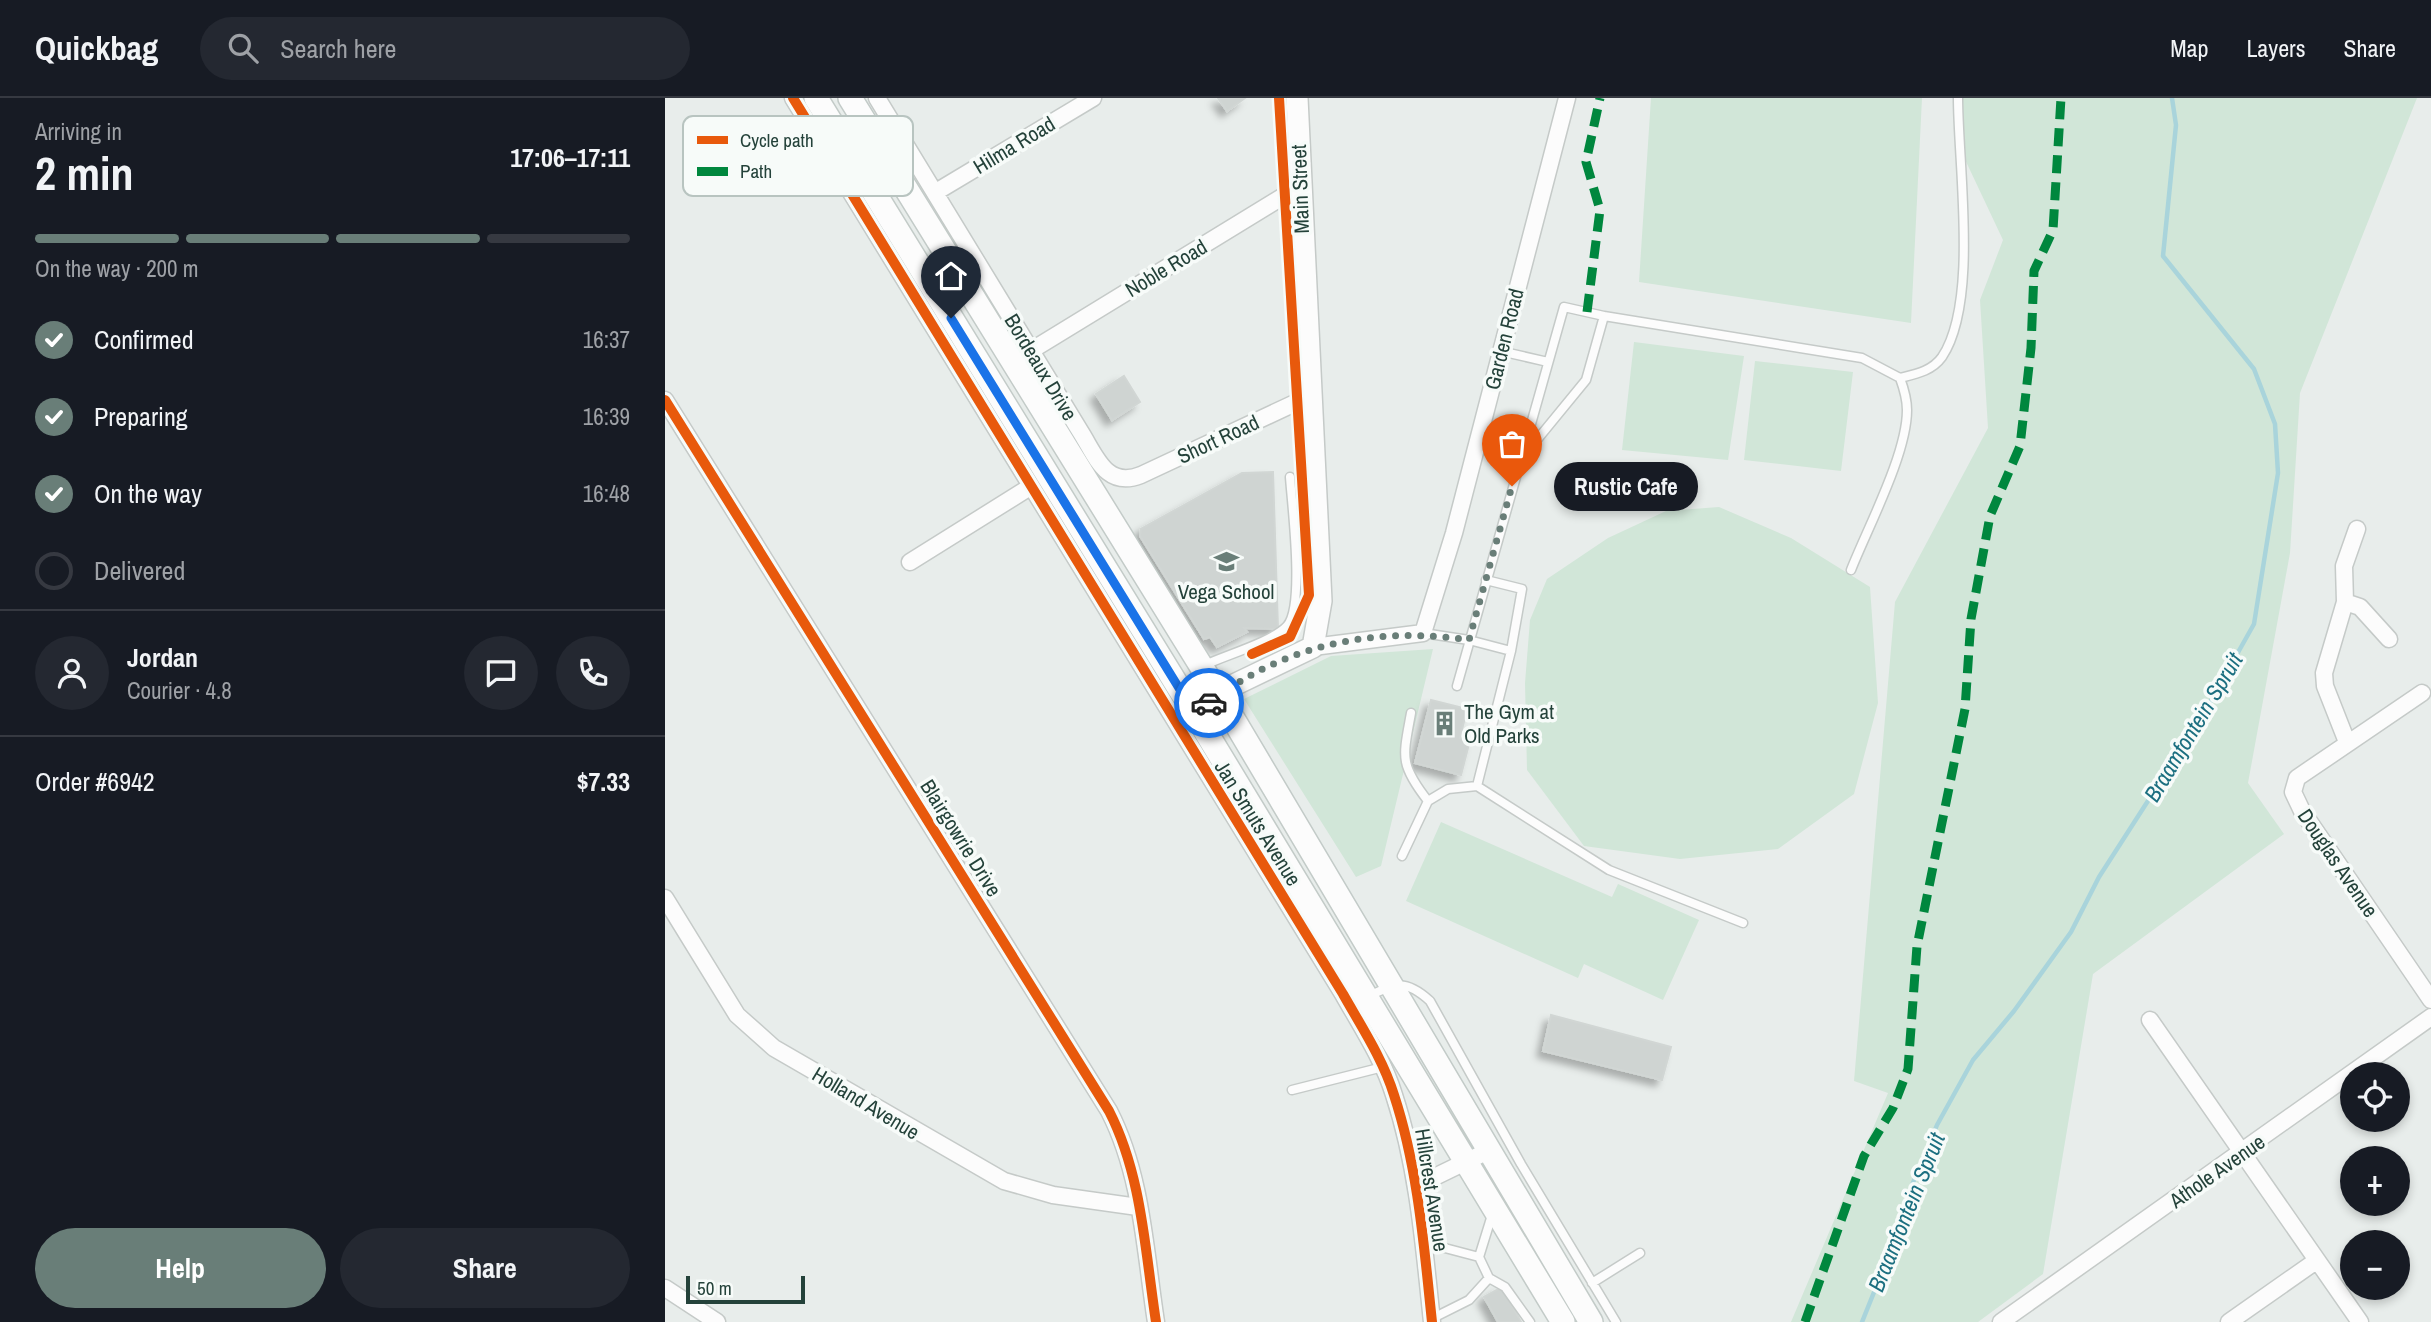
<!DOCTYPE html>
<html lang="en">
<head>
<meta charset="utf-8">
<style>
	:root { --surface:#171b24; --page:#242831; --text:#f1f3f6; --muted:#9ea1a6; --line:#363941; --accent:#697e78 }
	body { margin:0; font-family:"Archivo Narrow",sans-serif; background:var(--page); color:var(--text); height:100vh; display:flex; flex-direction:column; font-size:26px; white-space:nowrap }
	* { box-sizing:border-box; margin:0 }
	p { font-size:23px; color:var(--muted) }
	.icon { flex:none; width:38px; height:38px; fill:none; stroke:currentColor; stroke-width:2; stroke-linecap:round; stroke-linejoin:round }
	.map { position:relative; flex:1; overflow:hidden }
	.panel { display:flex; flex-direction:column; background:var(--surface); width:665px }
	.panel>* { flex:none }
	.buttons { position:absolute; left:1675px; top:964px; display:grid; gap:14px }
	.buttons a { display:grid; place-items:center; width:70px; height:70px; border-radius:50%; background:var(--surface); box-shadow:0 4px 10px #0003; font-size:35px }
	.scale { position:absolute; left:21px; bottom:18px; width:119px; box-sizing:border-box; padding-left:7px; border:4px solid #24423a; border-top:0; font-size:19px; line-height:24px; white-space:nowrap; color:#24423a; -webkit-text-stroke:5px #f7fbf9; paint-order:stroke }
	.pin { position:absolute; display:grid; place-items:center; width:60px; height:60px; color:#fff; margin:-72px -30px; border-radius:50% 50% 50% 0; rotate:-45deg; box-shadow:0 0 7px #0007 }
	.pin .icon { rotate:45deg }
	.courier { position:absolute; display:grid; place-items:center; width:70px; height:70px; margin:-35px; border:5px solid #1a73e8; border-radius:50%; background:#fff; color:#222; box-shadow:0 2px 9px #0007 }
	.bubble { position:absolute; height:49px; border-radius:24px; background:var(--surface); box-shadow:0 4px 10px #0003; font-size:23px; font-weight:800; line-height:49px; text-align:center }
	.summary em { font-style:normal; font-weight:800 }
	.summary div { display:flex; flex-direction:column-reverse }
	.summary { display:flex; align-items:center; justify-content:space-between; height:119px; padding:0 35px }
	h1 { font-size:46px; font-weight:800; line-height:52px }
	.bar { display:grid; grid-template-columns:repeat(4,1fr); gap:10px 7px; align-content:center; height:84px; padding:0 35px }
	.bar i { height:9px; border-radius:5px; background:var(--line) }
	.bar .selected { background:var(--accent) }
	.bar p { grid-column:span 4 }
	.line { display:flex; align-items:center; gap:18px; padding:0 35px; border-top:2px solid var(--line) }
	.line div { flex:1 }
	.round { display:grid; place-items:center; flex:none; width:74px; height:74px; border-radius:37px; background:var(--page) }
	ol { padding:0 35px; list-style:none }
	li { display:flex; align-items:center; gap:21px; height:77px }
	li p { margin-inline-start:auto }
	li .icon { padding:7px; border-radius:50%; background:var(--accent); color:#fff; stroke-width:4 }
	li:last-child { color:var(--muted) }
	li i { width:38px; height:38px; border:4px solid var(--line); border-radius:50% }
	.action { display:flex; gap:14px; margin-top:auto; padding:14px 35px }
	.action a { flex:1; height:80px; border-radius:42px; background:var(--accent); color:#fff; font-size:28px; font-weight:800; line-height:80px; text-align:center }
	.action a+a { background:var(--page); color:var(--text) }
	header { display:flex; align-items:center; gap:42px; box-sizing:border-box; height:98px; padding:0 35px; background:var(--surface); border-bottom:2px solid var(--line) }
	header strong { font-size:33px }
	nav { display:flex; gap:38px; margin-inline-start:auto; font-size:24px }
	.search { width:490px; height:63px; background:var(--page); display:flex; align-items:center; gap:18px; box-sizing:border-box; padding:0 24px; border-radius:38px; color:var(--muted); font-size:26px }
	main { display:flex; flex:1; min-height:0 }
	.map>svg:first-child { display:block }
</style>
</head>
<body>
<header>
<strong>Quickbag</strong>
<div class="search"><svg class="icon" aria-label="search" viewBox="0 0 24 24"><circle cx="10" cy="10" r="6"/><path d="M15 15l6 6"/></svg>Search here</div>
<nav><a>Map</a><a>Layers</a><a>Share</a></nav>
</header>
<main>
<section class="panel">
<div class="summary"><div><h1>2 min</h1><p>Arriving in</p></div><em>17:06–17:11</em></div>
<div class="bar"><i class="selected"></i><i class="selected"></i><i class="selected"></i><i></i><p>On the way · 200 m</p></div>
<ol>
<li><svg class="icon" aria-label="check" viewBox="0 0 24 24"><path d="M5 12l5 5 9-10"/></svg>Confirmed<p>16:37</p></li>
<li><svg class="icon" aria-label="check" viewBox="0 0 24 24"><path d="M5 12l5 5 9-10"/></svg>Preparing<p>16:39</p></li>
<li><svg class="icon" aria-label="check" viewBox="0 0 24 24"><path d="M5 12l5 5 9-10"/></svg>On the way<p>16:48</p></li>
<li><i></i>Delivered</li>
</ol>
<div class="line" style="height:126px"><a class="round"><svg class="icon" aria-label="person" viewBox="0 0 24 24"><circle cx="12" cy="8" r="4"/><path d="M4 21q1-7 8-7t8 7"/></svg></a><div><b>Jordan</b><p>Courier · 4.8</p></div><a class="round"><svg class="icon" aria-label="chat" viewBox="0 0 24 24"><path d="M4 5h16v11H9l-5 4z"/></svg></a><a class="round"><svg class="icon" aria-label="phone" viewBox="0 0 24 24"><path d="M5 4h4l2 5-3 2q2 4 5 5l2-3 5 2v4C11 20 4 13 5 4z"/></svg></a></div>
<div class="line" style="height:91px"><div>Order #6942</div><b>$7.33</b></div>
<div class="action"><a>Help</a><a>Share</a></div>
</section>
<div class="map">
<svg width="1766" height="1224" viewBox="0 0 1766 1224">
	<defs>
		<filter id="shadow"><feDropShadow dx="-6" dy="6" stdDeviation="3.5" flood-color="#0004"/></filter>
	</defs>
	<rect width="100%" height="100%" fill="#e8edeb"/>
	<path fill="#d1e6d8" d="M986,0h271l-11,225 -272,-41z
		M1296,0h456l-117,295 -10,160 -42,230 36,51 -191,140 -50,300 -65,48h-187l97,-229 -34,-12 41,-479 93,-174 -8,-128 23,-60 -42,-89z
		M969,244l110,14 -16,104 -106,-10z
		M1090,263l98,11 -12,99 -97,-11z
		M1054,409l72,31 79,49 8,116 -24,91 -76,55 -98,10 -96,-13 -57,-76 -2,-87 5,-63 17,-41 61,-41 58,-27z
		M768,551l-52,217 -25,11 -112,-178 87,-43z
		M776,724l171,75 6,-13 81,36 -36,80 -79,-36 -6,14 -172,-77z"/>
	<g fill="none" stroke-linecap="round" stroke-linejoin="round">
		<path stroke="#a9d4db" stroke-width="4.5" d="M1197,1224l29,-72 21,-65 25,-60 36,-65 41,-49 57,-79 28,-55 101,-157 54,-96 24,-151 -3,-49 -21,-55 -91,-113 13,-131 -4,-27"/>
	</g>
	<path fill="#cfd4d2" stroke="#d1d6d4" stroke-width="2" filter="url(#shadow)" d="M553,0h27l-18,13z
		M459,278l16,26 -28,18 -16,-26z
		M608,374l5,157 -34,-1 3,4 -30,15 -7,-10 -6,2 -64,-103 1,-7 101,-56z
		M766,602l36,9 -7,29 10,2 -9,35 -46,-12z
		M886,917l120,32 -9,33 -119,-29z
		M837,1189l19,35h-23l-14,-25z"/>
	<g fill="none" stroke-linecap="round" stroke-linejoin="round">
		<defs>
			<path id="service" d="M939,218l258,42 38,20c4,11 7,20 7,32 0,44 -39,117 -56,160
				M835,253l48,11
				M1235,280c16,-4 32,-7 42,-21 37,-55 16,-192 16,-259
				M758,535l46,7 42,11
				M540,567c21,-10 67,-23 82,-39 18,-20 5,-120 3,-149
				M792,588l107,-379 40,9 -18,64 -68,83
				M746,615c-8,44 -12,51 17,88
				M812,688l34,-135 11,-62 -36,-9
				M737,758l26,-55 20,-12 29,-3 132,84 134,53
				M702,899c29,-14 39,-18 63,4l91,163 95,158
				M627,992l91,-23
				M827,1117l-13,42 10,21 16,9 25,35
				M757,1144l57,15
				M927,1185l48,-30
				M766,1221l38,-19 20,-22"/>
			<path id="minor" d="M128,0l550,896c18,32 40,65 51,101 24,73 30,151 38,227
				M212,0l203,333c16,25 26,58 61,44l169,-79
				M271,94l157,-94
				M367,252l268,-164
				M0,302l444,711c33,64 36,140 47,211
				M245,464l120,-75
				M1680,504l15,5 29,32
				M648,549l110,-14 31,-100 113,-435
				M1757,595l-125,85 -4,14 9,19 129,189
				M1682,644l-22,-56 -1,-13 21,-71 -1,-36 13,-37
				M0,800l72,117 37,33 230,133 49,14 85,12
				M1485,922l210,302
				M751,1088l74,-36
				M0,1190l52,34
				M1336,1224l430,-305
				M1564,1224l87,-61"/>
			<path id="tertiary" d="M530,616l41,-30 77,-37 8,-46 -24,-503"/>
			<path id="secondary" d="M151,0l379,616 368,608
				M185,0l369,597 372,627"/>
		</defs>
		<use href="#service" stroke="#c5cac8" stroke-width="11"/>
		<use href="#minor" stroke="#c5cac8" stroke-width="19"/>
		<use href="#tertiary" stroke="#c5cac8" stroke-width="24"/>
		<use href="#secondary" stroke="#c3cbc8" stroke-width="26"/>
		<use href="#service" stroke="#fcfcfc" stroke-width="8"/>
		<use href="#minor" stroke="#fcfcfc" stroke-width="16"/>
		<use href="#tertiary" stroke="#fcfcfc" stroke-width="21"/>
		<use href="#secondary" stroke="#fcfcfc" stroke-width="23"/>
		<path stroke="#00873e" stroke-width="9" stroke-dasharray="18 9" stroke-linecap="butt" d="M922,214l13,-102 -14,-48 14,-64
			M1140,1224l59,-166 29,-48 15,-39 9,-123 48,-237 6,-90 19,-103 30,-70 11,-98 3,-77 19,-41 8,-132"/>
		<defs>
			<path id="cycleway" d="M128,0l550,896c18,32 40,65 51,101 24,73 30,151 38,227
				M0,302l444,711c33,64 36,140 47,211
				M587,556l38,-17 19,-42 -30,-497"/>
		</defs>
		<use href="#cycleway" stroke="#f7fbf9" stroke-width="15"/>
		<use href="#cycleway" stroke="#e8590c" stroke-width="10"/>
	</g>
	<g fill="none" stroke-linecap="round" stroke-linejoin="round">
		<path stroke="#697e78" stroke-width="7" stroke-dasharray="0 12.6" d="M544,605c75,-59 168,-77 260,-63l43,-154"/>
		<path stroke="#1a73e8" stroke-width="9" d="M286,220l244,396 14,-11"/>
	</g>
	<defs>
		<symbol id="university-bare" viewBox="-9 -9 18 18"><path d="M0-5L7-2L0 1L-7-2ZM-4 1L0 2.5L4 1V4Q0 6-4 4Z" fill="#697e78" stroke="#f7fbf9" stroke-width="2.5" paint-order="stroke"/></symbol>
		<symbol id="building-bare" viewBox="-9 -9 18 18"><path d="M-4-6H4V6H1V3H-1V6H-4ZM-2.5-4.3h1.7v1.8h-1.7ZM.8-4.3h1.7v1.8H.8ZM-2.5-1h1.7V.8h-1.7ZM.8-1h1.7V.8H.8Z" fill="#697e78" stroke="#f7fbf9" stroke-width="2.5" paint-order="stroke"/></symbol>
	</defs>
	<g fill-rule="evenodd">
		<use href="#university-bare" x="544" y="446" width="35" height="35"/>
		<use href="#building-bare" x="762" y="608" width="35" height="35"/>
	</g>
	<g text-anchor="middle" dominant-baseline="central" stroke-width="7" stroke-linejoin="round" paint-order="stroke">
		<g font-size="21" fill="#24423a" stroke="#f7fbf9">
			<text transform="translate(349 47) rotate(-31)">Hilma Road</text>
			<text transform="translate(635 91) rotate(-92)">Main Street</text>
			<text transform="translate(501 170) rotate(-31)">Noble Road</text>
			<text transform="translate(839 241) rotate(-76)">Garden Road</text>
			<text transform="translate(376 269) rotate(59)">Bordeaux Drive</text>
			<text transform="translate(553 341) rotate(-25)">Short Road</text>
			<text transform="translate(593 725) rotate(58)">Jan Smuts Avenue</text>
			<text transform="translate(296 740) rotate(58)">Blairgowrie Drive</text>
			<text transform="translate(1673 765) rotate(56)">Douglas Avenue</text>
			<text transform="translate(201 1005) rotate(31)">Holland Avenue</text>
			<text transform="translate(1552 1073) rotate(-35)">Athole Avenue</text>
			<text transform="translate(767 1092) rotate(81)">Hillcrest Avenue</text>
		</g>
		<g font-size="21" fill="#24423a" stroke="#f7fbf9">
			<text x="561" y="493">Vega School</text>
			<text x="799" y="613" text-anchor="start">The Gym at<tspan x="799" dy="24">Old Parks</tspan></text>
		</g>
		<g font-size="23" font-style="italic" fill="#1c6f80" stroke="#f7fbf9">
			<text transform="translate(1528 629) rotate(-59)">Braamfontein Spruit</text>
			<text transform="translate(1241 1114) rotate(-68)">Braamfontein Spruit</text>
		</g>
	</g>
	<rect x="18" y="18" width="230" height="80" rx="10" fill="#f7fbf9" stroke="#b8c4c0" stroke-width="2"/>
	<rect x="32" y="38" width="31" height="8" fill="#e8590c"/>
	<rect x="32" y="69" width="31" height="9" fill="#00873e"/>
	<g font-size="19" fill="#24423a">
		<text x="75" y="49">Cycle path</text>
		<text x="75" y="80">Path</text>
	</g>
</svg>
<div class="buttons">
<a><svg class="icon" aria-label="locate" viewBox="0 0 24 24"><circle cx="12" cy="12" r="6"/><path d="M12 2v4M12 18v4M2 12h4M18 12h4"/></svg></a>
<a>+</a>
<a>−</a>
</div>
<div class="scale">50 m</div>
<div class="pin" style="left:847px;top:388px;background:#ea580c"><svg class="icon" aria-label="bag" viewBox="0 0 24 24"><path d="M5 8h14l-1 12H6zM9 8a3 3 0 0 1 6 0"/></svg></div>
<div class="pin" style="left:286px;top:220px;background:#1f2937"><svg class="icon" aria-label="home" viewBox="0 0 24 24"><path d="M3 11l9-7 9 7M6 9v11h12V9"/></svg></div>
<div class="courier" style="left:544px;top:605px"><svg class="icon" aria-label="car" viewBox="0 0 24 24"><path d="M5 17H2v-5l4-1 3-4h7l3 4 3 1v5h-3M9 17h6M6 11h13"/><circle cx="7" cy="17" r="2"/><circle cx="17" cy="17" r="2"/></svg></div>
<div class="bubble" style="left:889px;top:364px;width:144px">Rustic Cafe</div>
</div>
</main>
</body>
</html>
